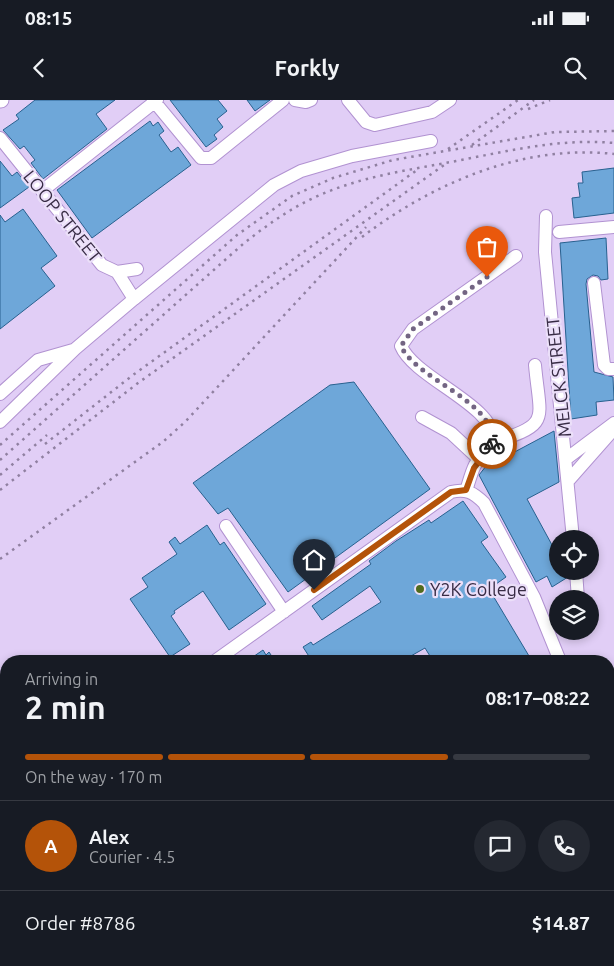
<!DOCTYPE html>
<html lang="en">
<head>
<meta charset="utf-8">
<style>
	:root { --surface:#171b24; --page:#242831; --text:#f1f3f6; --muted:#9ea1a6; --line:#363941; --accent:#b45309 }
	body { margin:0; font-family:Ubuntu,sans-serif; background:var(--page); color:var(--text); height:100vh; display:flex; flex-direction:column; font-size:19px; white-space:nowrap }
	* { box-sizing:border-box; margin:0 }
	p { font-size:16px; color:var(--muted) }
	.icon { flex:none; width:28px; height:28px; fill:none; stroke:currentColor; stroke-width:2; stroke-linecap:round; stroke-linejoin:round }
	.map { position:relative; flex:1; overflow:hidden }
	.sheet { position:absolute; left:0px; top:555px; width:615px; height:311px; display:flex; flex-direction:column; background:var(--surface); border-radius:20px 20px 0 0; box-shadow:0 2px 8px #0003 }
	.sheet>* { flex:none }
	.buttons { position:absolute; left:549px; top:430px; display:grid; gap:10px }
	.buttons a { display:grid; place-items:center; width:50px; height:50px; border-radius:50%; background:var(--surface); box-shadow:0 2px 8px #0003; font-size:25px }
	.pin { position:absolute; display:grid; place-items:center; width:42px; height:42px; color:#fff; margin:-51px -21px; border-radius:50% 50% 50% 0; rotate:-45deg; box-shadow:0 0 5px #0007 }
	.pin .icon { rotate:45deg }
	.courier { position:absolute; display:grid; place-items:center; width:50px; height:50px; margin:-25px; border:4px solid #b45309; border-radius:50%; background:#fff; color:#222; box-shadow:0 1px 6px #0007 }
	.headline em { font-style:normal; font-weight:600 }
	.headline div { display:flex; flex-direction:column-reverse }
	.headline { display:flex; align-items:center; justify-content:space-between; height:85px; padding:0 25px }
	h1 { font-size:32px; font-weight:600; line-height:38px }
	.bar { display:grid; grid-template-columns:repeat(4,1fr); gap:8px 5px; align-content:center; height:60px; padding:0 25px }
	.bar i { height:6px; border-radius:4px; background:var(--line) }
	.bar .active { background:var(--accent) }
	.bar p { grid-column:span 4 }
	.line { display:flex; align-items:center; gap:12px; padding:0 25px; border-top:1px solid var(--line) }
	.line div { flex:1 }
	.round { display:grid; place-items:center; flex:none; width:52px; height:52px; border-radius:26px; background:var(--page) }
	.status { display:flex; justify-content:space-between; align-items:center; height:35px; padding:0 25px; background:var(--surface); direction:ltr }
	.status svg { height:14px; fill:currentColor }
	header { display:flex; justify-content:space-between; align-items:center; height:65px; padding:0 25px; background:var(--surface); font-size:22px; font-weight:600 }
	.map>svg:first-child { display:block }
</style>
</head>
<body>
<div class="status"><b>08:15</b><svg viewBox="0 0 49 12"><path d="M0 12V9h3v3zM5 12V6h3v6zM10 12V3h3v9zM15 12V0h3v12zM26 1h20v11H26zM47 4h2v5h-2z"/></svg></div>
<header><svg class="icon" aria-label="back" viewBox="0 0 24 24"><path d="M15 5l-7 7 7 7"/></svg>Forkly<svg class="icon" aria-label="search" viewBox="0 0 24 24"><circle cx="10" cy="10" r="6"/><path d="M15 15l6 6"/></svg></header>
<div class="map">
<svg width="614" height="866" viewBox="0 0 614 866">
	<rect width="100%" height="100%" fill="#e1cef6"/>
	<path fill="#6ea7d9" stroke="#28618f" d="M35,0h80l-19,14 11,15 -64,50 -12,-16 4,-3 -11,-14 -4,3 -17,-19 16,-11 -3,-4z
		M170,0h48l9,11 -10,8 6,8 -9,8 3,4 -11,8z
		M247,0h23l-15,11z
		M150,21l3,5 5,-4 6,9 -5,4 12,17 7,-5 13,18 -99,73 -35,-48z
		M0,61l12,15 5,-4 12,15 -29,21z
		M614,68v45l-40,5 -2,-20 8,-1 -2,-14h5l-1,-11z
		M23,109l34,47 -16,12 14,18 -55,43v-114l5,7z
		M606,138l2,41 -7,1 -3,-4 -5,-1 -6,4 -1,5 8,88 19,5 1,23 -18,2 1,13 -26,4 -11,-176z
		M354,282l76,107 -142,103 -60,-84 -10,6 -25,-31 137,-98z
		M554,331l5,51 -32,17 31,57v15h7l3,6 -16,10 -5,-11 -11,6 -57,-107 11,-14 2,3z
		M463,401l25,36 -7,5 25,35 -17,12 43,72h-99l-8,-13 -23,13h-90l-9,-14 8,-5 2,3 68,-43 -11,-16 -48,34 -10,-14 59,-42 -2,-3 27,-20 33,-21 2,3z
		M207,425l13,20 4,-3 42,62 -37,26 -26,-39 -29,20 1,2 -4,3 19,28 -20,13 -40,-58 18,-12 -6,-9 35,-24 -8,-12 6,-5 5,7z
		M263,550l3,5 3,-3 6,9h-28z"/>
	<g fill="none" stroke-linecap="round" stroke-linejoin="round">
		<defs>
			<path id="minor" d="M153,0l48,58h10l72,-58
				M295,0l11,2 5,-2
				M348,0l18,22 9,3 57,-13 18,-12
				M0,38l102,127 15,7 20,-3
				M42,91l115,-91
				M546,116l-1,36 28,287
				M559,132l55,-5
				M117,172l17,27 140,-114 27,-14 51,-15 79,-15
				M594,183l10,82 4,4h6
				M0,294l38,-34 35,-10
				M422,317l29,16 28,26
				M0,322l75,-73 59,-50
				M493,342c59,-18 47,-21 42,-77
				M566,359l48,-36
				M568,381l46,-52
				M466,391c3,-9 5,-18 9,-26 6,-9 17,-14 18,-25 3,-34 -79,-62 -92,-94l12,-17 103,-73
				M226,426l58,86
				M576,471l2,28
				M215,561l236,-169c15,-4 23,1 33,11l50,94 26,64
				M0,715l6,-5
				M609,751l5,43
				M330,866l9,-6"/>
			<path id="major" d="M0,0h1
				M609,582l5,-3
				M609,600l5,-3
				M163,866l9,-6"/>
		</defs>
		<use href="#minor" stroke="#b192d1" stroke-width="14"/>
		<use href="#major" stroke="#b192d1" stroke-width="17"/>
		<use href="#minor" stroke="#fff" stroke-width="12"/>
		<use href="#major" stroke="#fff" stroke-width="15"/>
		<path stroke="#9080a1" stroke-width="2.5" stroke-dasharray="2.5 5" stroke-linecap="butt" d="M528,9l22,-9
			M472,45l62,-45
			M448,49l70,-49
			M362,137c71,-54 161,-93 252,-83
			M45,344l88,-69 284,-205
			M0,345l237,-210 55,-39 41,-18 60,-18 162,-28 59,-1
			M0,360l243,-216c24,-19 49,-37 77,-49 43,-19 90,-25 136,-34 52,-10 105,-23 158,-18
			M0,375l47,-40
			M0,390l138,-107 306,-218
			M0,459l164,-118 22,-20 180,-194"/>
	</g>
	<g fill="none" stroke-linecap="round" stroke-linejoin="round">
		<path stroke="#736583" stroke-width="5" stroke-dasharray="0 9" d="M487,177l-74,52 -12,17c15,34 97,56 91,98"/>
		<path stroke="#b45309" stroke-width="6" d="M314,490l137,-98 15,-2 8,-22 18,-24"/>
	</g>
	<circle fill="#516b1d" stroke="#ebdff9" stroke-width="2" cx="420" cy="489" r="5"/>
	<g text-anchor="middle" dominant-baseline="central" stroke-width="4.5" stroke-linejoin="round" paint-order="stroke">
		<g font-size="18" fill="#382c45" stroke="#ebdff9">
			<text transform="translate(63 116) rotate(51)">LOOP STREET</text>
			<text transform="translate(558 277) rotate(-96)">MELCK STREET</text>
		</g>
		<g font-size="18" fill="#382c45" stroke="#ebdff9" text-anchor="start">
			<text x="430" y="489">Y2K College</text>
		</g>
	</g>
</svg>
<div class="buttons">
<a><svg class="icon" aria-label="locate" viewBox="0 0 24 24"><circle cx="12" cy="12" r="6"/><path d="M12 2v4M12 18v4M2 12h4M18 12h4"/></svg></a>
<a><svg class="icon" aria-label="layers" viewBox="0 0 24 24"><path d="M12 4l9 5-9 5-9-5zM3 14l9 5 9-5"/></svg></a>
</div>
<div class="pin" style="left:487px;top:177px;background:#ea580c"><svg class="icon" aria-label="bag" viewBox="0 0 24 24"><path d="M5 8h14l-1 12H6zM9 8a3 3 0 0 1 6 0"/></svg></div>
<div class="pin" style="left:314px;top:490px;background:#1f2937"><svg class="icon" aria-label="home" viewBox="0 0 24 24"><path d="M3 11l9-7 9 7M6 9v11h12V9"/></svg></div>
<div class="courier" style="left:492px;top:344px"><svg class="icon" aria-label="bike" viewBox="0 0 24 24"><circle cx="6" cy="16" r="4"/><circle cx="18" cy="16" r="4"/><path d="M6 16l4-8h5l3 8M10 8l3 8H6M13 5h3"/></svg></div>
<section class="sheet">
<div class="headline"><div><h1>2 min</h1><p>Arriving in</p></div><em>08:17–08:22</em></div>
<div class="bar"><i class="active"></i><i class="active"></i><i class="active"></i><i></i><p>On the way · 170 m</p></div>
<div class="line" style="height:90px"><b class="round" style="background:var(--accent);color:#fff">A</b><div><b>Alex</b><p>Courier · 4.5</p></div><a class="round"><svg class="icon" aria-label="chat" viewBox="0 0 24 24"><path d="M4 5h16v11H9l-5 4z"/></svg></a><a class="round"><svg class="icon" aria-label="phone" viewBox="0 0 24 24"><path d="M5 4h4l2 5-3 2q2 4 5 5l2-3 5 2v4C11 20 4 13 5 4z"/></svg></a></div>
<div class="line" style="height:65px"><div>Order #8786</div><b>$14.87</b></div>
</section>
</div>
</body>
</html>
